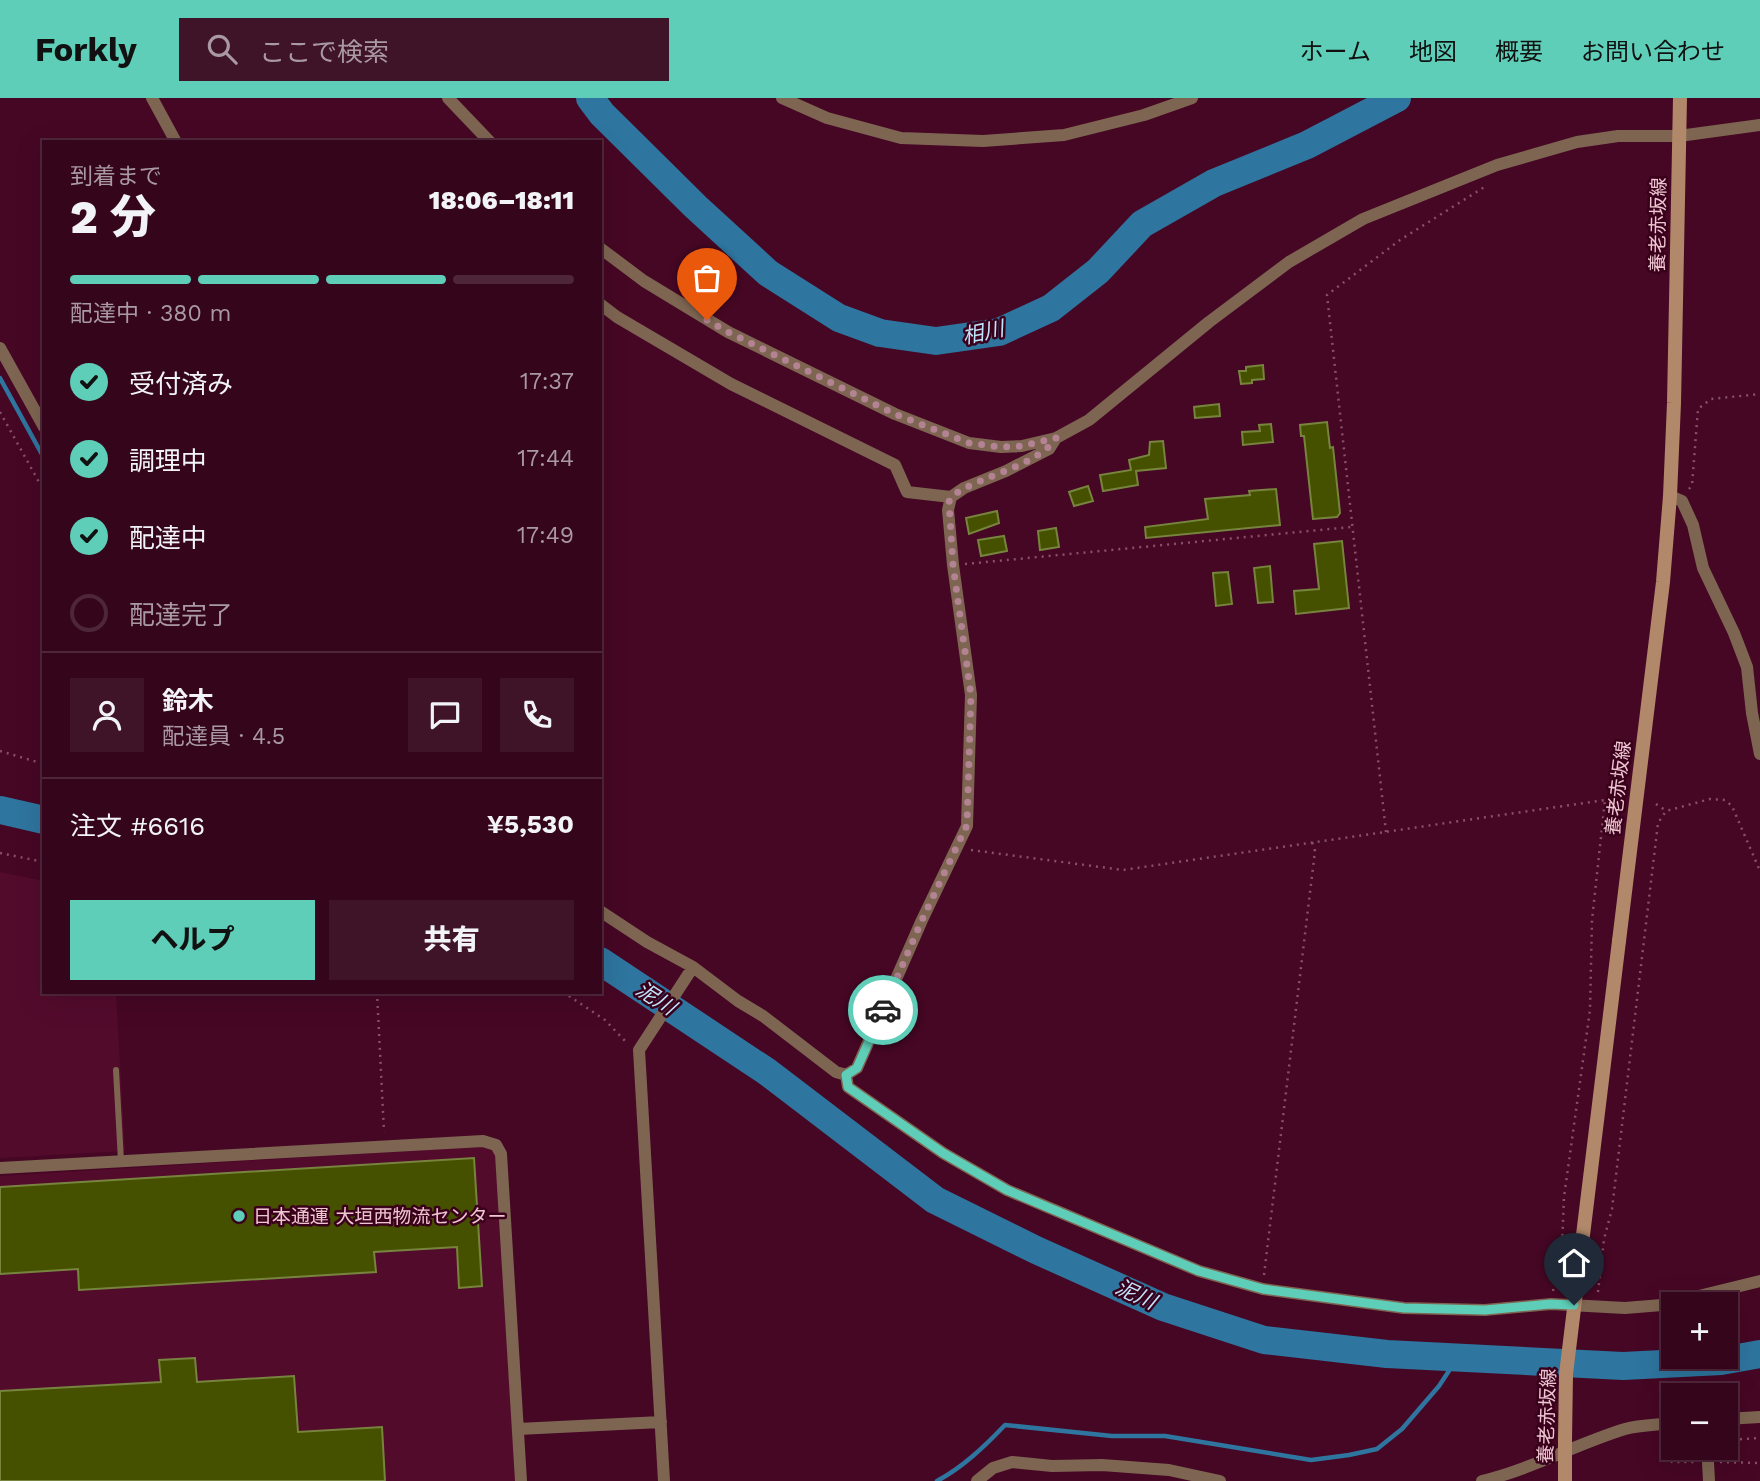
<!DOCTYPE html>
<html lang="ja">
<head>
<meta charset="utf-8">
<style>
	:root { --surface:#34051b; --page:#3f1328; --text:#f1f3f6; --muted:#a999a3; --line:#4e263a; --accent:#5eceb8 }
	body { margin:0; font-family:"Work Sans","Noto Sans JP",sans-serif; background:var(--page); color:var(--text); height:100vh; display:flex; flex-direction:column; font-size:26px; white-space:nowrap }
	* { box-sizing:border-box; margin:0 }
	p { font-size:23px; color:var(--muted) }
	.icon { flex:none; width:38px; height:38px; fill:none; stroke:currentColor; stroke-width:2; stroke-linecap:round; stroke-linejoin:round }
	.map { position:relative; flex:1; overflow:hidden }
	.side { position:absolute; left:42px; top:42px; width:560px; height:854px; display:flex; flex-direction:column; background:var(--surface); border-radius:0px; box-shadow:0 7px 28px #0002,0 0 0 2px var(--line) }
	.side>* { flex:none }
	.controls { position:absolute; left:1661px; top:1194px; display:grid; gap:14px }
	.controls a { display:grid; place-items:center; width:77px; height:77px; border-radius:0px; background:var(--surface); box-shadow:0 7px 28px #0002,0 0 0 2px var(--line); font-size:35px }
	.pin { position:absolute; display:grid; place-items:center; width:60px; height:60px; color:#fff; margin:-72px -30px; border-radius:50% 50% 50% 0; rotate:-45deg; box-shadow:0 0 7px #0007 }
	.pin .icon { rotate:45deg }
	.courier { position:absolute; display:grid; place-items:center; width:70px; height:70px; margin:-35px; border:5px solid #5eceb8; border-radius:50%; background:#fff; color:#222; box-shadow:0 2px 9px #0007 }
	.summary em { font-style:normal; font-weight:800 }
	.summary div { display:flex; flex-direction:column-reverse }
	.summary { display:flex; align-items:center; justify-content:space-between; height:119px; padding:0 28px }
	h1 { font-size:46px; font-weight:800; line-height:52px }
	.bar { display:grid; grid-template-columns:repeat(4,1fr); gap:10px 7px; align-content:center; height:84px; padding:0 28px }
	.bar i { height:9px; border-radius:5px; background:var(--line) }
	.bar .current { background:var(--accent) }
	.bar p { grid-column:span 4 }
	.line { display:flex; align-items:center; gap:18px; padding:0 28px; border-top:2px solid var(--line) }
	.line div { flex:1 }
	.round { display:grid; place-items:center; flex:none; width:74px; height:74px; border-radius:0px; background:var(--page) }
	ol { padding:0 28px; list-style:none }
	li { display:flex; align-items:center; gap:21px; height:77px }
	li p { margin-inline-start:auto }
	li .icon { padding:7px; border-radius:50%; background:var(--accent); color:#111; stroke-width:4 }
	li:last-child { color:var(--muted) }
	li i { width:38px; height:38px; border:4px solid var(--line); border-radius:50% }
	.cta { display:flex; gap:14px; margin-top:auto; padding:14px 28px }
	.cta a { flex:1; height:80px; border-radius:0px; background:var(--accent); color:#111; font-size:28px; font-weight:800; line-height:80px; text-align:center }
	.cta a+a { background:var(--page); color:var(--text) }
	header { display:flex; align-items:center; gap:42px; box-sizing:border-box; height:98px; padding:0 35px; background:var(--accent); color:#111 }
	header strong { font-size:33px }
	nav { display:flex; gap:38px; margin-inline-start:auto; font-size:24px }
	.search { width:490px; height:63px; background:var(--page); display:flex; align-items:center; gap:18px; box-sizing:border-box; padding:0 24px; border-radius:0px; color:var(--muted); font-size:26px }
	.map>svg:first-child { display:block }
</style>
</head>
<body>
<header>
<strong>Forkly</strong>
<div class="search"><svg class="icon" aria-label="search" viewBox="0 0 24 24"><circle cx="10" cy="10" r="6"/><path d="M15 15l6 6"/></svg>ここで検索</div>
<nav><a>ホーム</a><a>地図</a><a>概要</a><a>お問い合わせ</a></nav>
</header>
<div class="map">
<svg width="1760" height="1383" viewBox="0 0 1760 1383">
	<rect width="100%" height="100%" fill="#460724"/>
	<path fill="#530b2c" d="M0,774l44,9v111h72l9,159 -125,7z
		M489,1048l8,7 18,328h-515v-305z"/>
	<g fill="none" stroke-linecap="round" stroke-linejoin="round">
		<path stroke="#2e759f" stroke-width="4.5" d="M0,280l44,80
			M937,1383c26,-14 47,-34 68,-56l107,11h53l146,24 38,-5 28,-6 25,-20 37,-43 19,-29"/>
		<path stroke="#2e759f" stroke-width="28" d="M590,0l12,16 94,93 72,66 71,45 41,15 56,8 63,-9 52,-24 47,-37 44,-47 72,-41 93,-38 90,-47
			M0,712l44,10
			M600,863l166,110 169,129 101,50 127,57 101,33 123,14 236,12 98,-5 39,-7"/>
	</g>
	<path fill="#465100" stroke="#77843e" stroke-width="2" d="M1263,267l1,14 -12,1v3l-11,1 -2,-13h7v-4z
		M1219,306l1,12 -25,2 -1,-11z
		M1327,324l3,26 3,-1 7,66 -3,4 -24,2 -9,-83h-3l-1,-11z
		M1271,326l2,18 -30,3 -1,-13 18,-1 -1,-6z
		M1163,343l3,27 -30,3 2,14 -35,6 -3,-16 31,-5 -2,-10 20,-5 1,-13z
		M1088,388l5,15 -19,5 -5,-14z
		M1276,391l4,36 -134,13 -1,-11 63,-8 -3,-20 45,-4 -1,-4z
		M997,413l2,12 -30,11 -3,-16z
		M1056,430l3,19 -19,3 -2,-19z
		M1004,438l3,15 -26,5 -3,-16z
		M1342,443l7,67 -53,6 -2,-23 25,-2 -5,-45z
		M1270,468l3,36 -15,1 -4,-35z
		M1228,474l4,32 -16,2 -3,-33z
		M474,1060l8,128 -23,2 -2,-41 -83,5 2,20 -297,18 -1,-21 -78,5v-87z
		M195,1260l2,24 97,-6 4,56 84,-5 3,54h-385v-90l161,-9 -2,-22z"/>
	<g fill="none" stroke-linecap="round" stroke-linejoin="round">
		<path stroke="#875167" stroke-width="2.5" stroke-dasharray="2 5" stroke-linecap="butt" d="M0,314l44,79
			M1689,391l3,-4 6,-76 13,-10 49,-5
			M965,466l386,-37
			M0,653l44,13
			M1656,706l9,6
			M1386,734l-59,-537 73,-55 86,-54
			M971,752l152,20 482,-70
			M0,755l44,9
			M377,894l7,140
			M563,894l42,28 22,23
			M1264,1177l51,-424 -3,-9
			M1553,1193l9,-45 2,-49 26,-187 2,-90 13,-120h14
			M1598,1194l6,-53 8,-30 46,-386 8,-12 44,-12 15,1 7,6 28,65
			M1726,1342l34,-2
			M1675,1349l-2,3 -1,12h24
			M1720,1364l40,1"/>
		<path stroke="#7e6552" stroke-width="6" d="M116,972l5,91"/>
		<path stroke="#7e6552" stroke-width="12" d="M152,0l24,44
			M448,0l42,44
			M782,0l45,20 74,20 82,3 81,-6 80,-20 48,-17
			M600,150l44,33 84,51 167,82 74,29 32,4 21,-1 34,-8 33,-18 120,-98 80,-60 74,-43 134,-54 80,-23 41,-6h61l81,-11
			M600,206l17,13 114,67 164,81 12,27 44,5 13,-9 42,-17 43,-22 7,-11
			M0,250l44,79
			M1670,398l12,5 11,24 10,43 31,65 13,34 5,46 8,41
			M600,813l47,31 46,25 45,34 25,15 73,56 10,3
			M846,977l2,12 95,66 64,37 192,81 64,18 141,19 81,2 66,-6 74,4 37,-3 98,-24
			M846,977l11,-7 65,-148 45,-94 4,-131 -18,-130 -5,-55 3,-13
			M0,1070l483,-27 13,4 5,9 20,327
			M1726,1321l34,-2
			M518,1331l143,-7
			M1708,1364l1,19
			M664,1383l-25,-431 54,-83
			M977,1383l16,-13 19,-6 40,4 50,-1 67,5 51,11
			M1482,1383c50,-12 94,-37 143,-52 15,-4 32,-4 48,-6"/>
		<path stroke="#b1896a" stroke-width="14" d="M1619,843l44,-359 7,-86 4,-93 6,-305
			M1565,1342v41"/>
		<path stroke="#b1896a" stroke-width="14" d="M1565,1342l1,-66 53,-433"/>
	</g>
	<g fill="none" stroke-linecap="round" stroke-linejoin="round">
		<path stroke="#b38394" stroke-width="7" stroke-dasharray="0 12.6" d="M707,222l21,12 167,82 74,29 32,4 21,-1 34,-8c-18,31 -100,43 -107,64l4,63 18,130 -4,130 -45,95 -39,90"/>
		<path stroke="#5eceb8" stroke-width="9" d="M883,912l-26,58 -11,7 2,12 95,66 64,37 192,81 64,18 141,19 81,2 65,-6 24,1"/>
	</g>
	<circle fill="#5eceb8" stroke="#3a001b" stroke-width="2.5" cx="239" cy="1118" r="7"/>
	<g text-anchor="middle" dominant-baseline="central" stroke-width="5" stroke-linejoin="round" paint-order="stroke">
		<g font-size="19" fill="#eec6d1" stroke="#3a001b">
			<text transform="translate(1658 127) rotate(-89)">養老赤坂線</text>
			<text transform="translate(1618 690) rotate(-83)">養老赤坂線</text>
			<text transform="translate(1547 1318) rotate(-88)">養老赤坂線</text>
		</g>
		<g font-size="19" fill="#eec6d1" stroke="#3a001b" text-anchor="start">
			<text x="253" y="1118">日本通運 大垣西物流センター</text>
		</g>
		<g font-size="21" font-style="italic" fill="#c0e4fc" stroke="#3a001b">
			<text transform="translate(983 234) rotate(-12)">相川</text>
			<text transform="translate(656 900) rotate(33)">泥川</text>
			<text transform="translate(1136 1196) rotate(25)">泥川</text>
		</g>
	</g>
</svg>
<div class="controls">
<a>+</a>
<a>−</a>
</div>
<div class="pin" style="left:707px;top:222px;background:#ea580c"><svg class="icon" aria-label="bag" viewBox="0 0 24 24"><path d="M5 8h14l-1 12H6zM9 8a3 3 0 0 1 6 0"/></svg></div>
<div class="pin" style="left:1574px;top:1207px;background:#1f2937"><svg class="icon" aria-label="home" viewBox="0 0 24 24"><path d="M3 11l9-7 9 7M6 9v11h12V9"/></svg></div>
<div class="courier" style="left:883px;top:912px"><svg class="icon" aria-label="car" viewBox="0 0 24 24"><path d="M5 17H2v-5l4-1 3-4h7l3 4 3 1v5h-3M9 17h6M6 11h13"/><circle cx="7" cy="17" r="2"/><circle cx="17" cy="17" r="2"/></svg></div>
<section class="side">
<div class="summary"><div><h1>2 分</h1><p>到着まで</p></div><em>18:06–18:11</em></div>
<div class="bar"><i class="current"></i><i class="current"></i><i class="current"></i><i></i><p>配達中 · 380 m</p></div>
<ol>
<li><svg class="icon" aria-label="check" viewBox="0 0 24 24"><path d="M5 12l5 5 9-10"/></svg>受付済み<p>17:37</p></li>
<li><svg class="icon" aria-label="check" viewBox="0 0 24 24"><path d="M5 12l5 5 9-10"/></svg>調理中<p>17:44</p></li>
<li><svg class="icon" aria-label="check" viewBox="0 0 24 24"><path d="M5 12l5 5 9-10"/></svg>配達中<p>17:49</p></li>
<li><i></i>配達完了</li>
</ol>
<div class="line" style="height:126px"><a class="round"><svg class="icon" aria-label="person" viewBox="0 0 24 24"><circle cx="12" cy="8" r="4"/><path d="M4 21q1-7 8-7t8 7"/></svg></a><div><b>鈴木</b><p>配達員 · 4.5</p></div><a class="round"><svg class="icon" aria-label="chat" viewBox="0 0 24 24"><path d="M4 5h16v11H9l-5 4z"/></svg></a><a class="round"><svg class="icon" aria-label="phone" viewBox="0 0 24 24"><path d="M5 4h4l2 5-3 2q2 4 5 5l2-3 5 2v4C11 20 4 13 5 4z"/></svg></a></div>
<div class="line" style="height:91px"><div>注文 #6616</div><b>¥5,530</b></div>
<div class="cta"><a>ヘルプ</a><a>共有</a></div>
</section>
</div>
</body>
</html>
